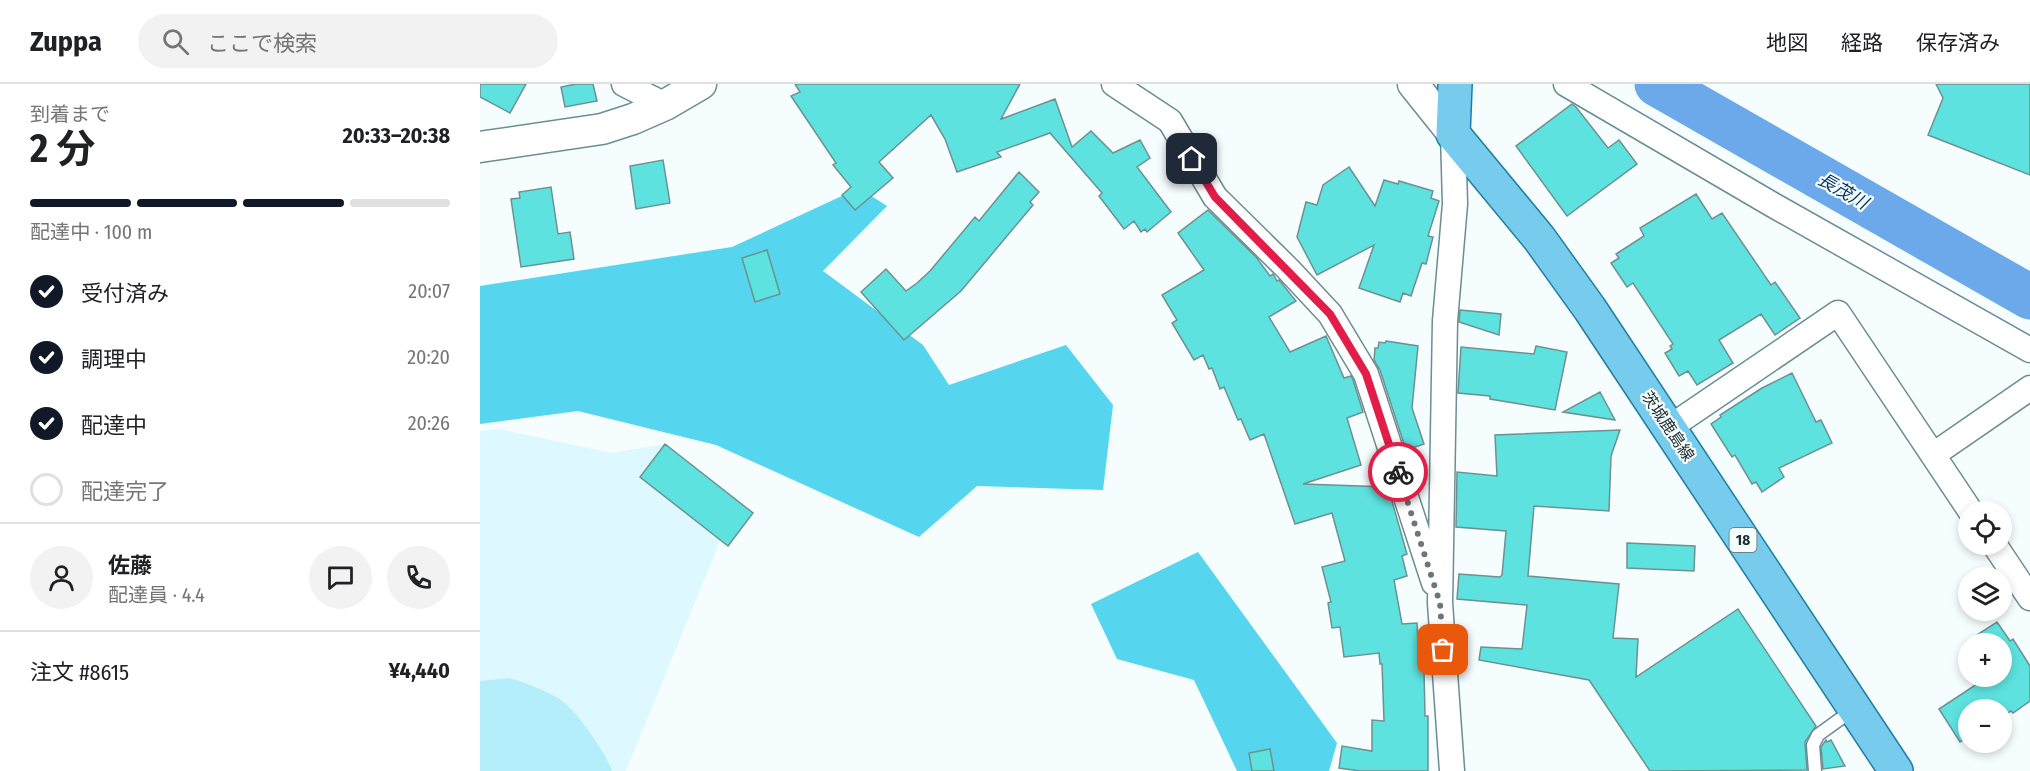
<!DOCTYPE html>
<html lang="ja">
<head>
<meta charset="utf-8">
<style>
	:root { --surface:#fff; --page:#f2f2f2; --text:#202124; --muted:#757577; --line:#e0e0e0; --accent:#111827 }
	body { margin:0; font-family:"Fira Sans Condensed","Noto Sans JP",sans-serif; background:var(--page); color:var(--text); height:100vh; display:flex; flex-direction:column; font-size:22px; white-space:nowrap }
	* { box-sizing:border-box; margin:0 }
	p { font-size:20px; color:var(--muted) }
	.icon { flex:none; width:33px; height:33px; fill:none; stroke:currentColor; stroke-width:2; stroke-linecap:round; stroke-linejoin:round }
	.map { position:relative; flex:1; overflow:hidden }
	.details { display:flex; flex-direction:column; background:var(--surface); width:480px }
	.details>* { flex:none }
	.tools { position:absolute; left:1478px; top:417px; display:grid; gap:12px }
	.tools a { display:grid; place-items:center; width:54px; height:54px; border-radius:50%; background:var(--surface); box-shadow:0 3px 9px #0003; font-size:30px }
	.pin { position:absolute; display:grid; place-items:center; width:51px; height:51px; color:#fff; margin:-26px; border-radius:12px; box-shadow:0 3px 9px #0006 }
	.courier { position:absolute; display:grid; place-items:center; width:60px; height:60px; margin:-30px; border:4px solid #e11d48; border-radius:50%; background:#fff; color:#222; box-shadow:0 2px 8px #0007 }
	.headline em { font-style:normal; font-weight:700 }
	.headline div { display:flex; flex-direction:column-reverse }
	.headline { display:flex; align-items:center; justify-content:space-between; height:102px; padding:0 30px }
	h1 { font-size:39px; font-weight:700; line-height:45px }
	.bar { display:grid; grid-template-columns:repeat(4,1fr); gap:9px 6px; align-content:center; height:72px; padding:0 30px }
	.bar i { height:8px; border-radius:4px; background:var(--line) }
	.bar .active { background:var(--accent) }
	.bar p { grid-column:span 4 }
	.line { display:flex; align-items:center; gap:15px; padding:0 30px; border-top:2px solid var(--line) }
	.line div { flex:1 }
	.round { display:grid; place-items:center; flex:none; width:63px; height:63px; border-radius:32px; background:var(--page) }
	ol { padding:0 30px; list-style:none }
	li { display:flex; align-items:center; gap:18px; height:66px }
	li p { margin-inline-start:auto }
	li .icon { padding:6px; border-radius:50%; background:var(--accent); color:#fff; stroke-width:4 }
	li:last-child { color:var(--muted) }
	li i { width:33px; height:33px; border:3px solid var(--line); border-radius:50% }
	header { display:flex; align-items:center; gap:36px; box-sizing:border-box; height:84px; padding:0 30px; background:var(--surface); border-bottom:2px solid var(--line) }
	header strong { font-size:28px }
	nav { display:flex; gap:33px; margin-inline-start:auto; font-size:21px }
	.search { width:420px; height:54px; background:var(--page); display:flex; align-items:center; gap:15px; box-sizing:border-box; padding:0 21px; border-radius:33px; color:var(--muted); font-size:22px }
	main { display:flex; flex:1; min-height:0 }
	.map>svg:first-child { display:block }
</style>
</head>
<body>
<header>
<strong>Zuppa</strong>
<div class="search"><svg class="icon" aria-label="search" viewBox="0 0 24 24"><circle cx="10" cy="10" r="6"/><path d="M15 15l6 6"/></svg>ここで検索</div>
<nav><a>地図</a><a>経路</a><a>保存済み</a></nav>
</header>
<main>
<section class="details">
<div class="headline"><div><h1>2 分</h1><p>到着まで</p></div><em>20:33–20:38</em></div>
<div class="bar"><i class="active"></i><i class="active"></i><i class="active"></i><i></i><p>配達中 · 100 m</p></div>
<ol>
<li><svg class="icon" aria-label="check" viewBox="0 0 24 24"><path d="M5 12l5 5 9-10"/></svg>受付済み<p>20:07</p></li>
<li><svg class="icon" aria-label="check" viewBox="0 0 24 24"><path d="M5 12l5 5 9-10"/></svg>調理中<p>20:20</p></li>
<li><svg class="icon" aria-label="check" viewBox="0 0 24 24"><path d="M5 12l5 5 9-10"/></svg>配達中<p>20:26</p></li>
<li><i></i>配達完了</li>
</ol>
<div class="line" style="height:108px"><a class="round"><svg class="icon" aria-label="person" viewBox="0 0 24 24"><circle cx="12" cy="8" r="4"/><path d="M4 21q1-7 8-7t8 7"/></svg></a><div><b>佐藤</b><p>配達員 · 4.4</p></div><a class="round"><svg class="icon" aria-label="chat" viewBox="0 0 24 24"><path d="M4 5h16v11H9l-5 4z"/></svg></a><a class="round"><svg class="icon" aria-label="phone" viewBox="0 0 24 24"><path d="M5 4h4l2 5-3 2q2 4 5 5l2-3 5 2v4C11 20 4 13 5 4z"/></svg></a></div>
<div class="line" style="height:78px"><div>注文 #8615</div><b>¥4,440</b></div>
</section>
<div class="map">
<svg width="1550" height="687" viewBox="0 0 1550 687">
	<rect width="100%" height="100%" fill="#f6fdff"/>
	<path fill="#ddf9ff" d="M19,345l113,24 53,-9 64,75 -103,252h-146v-340z"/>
	<path fill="#b5eefb" d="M30,594c18,6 36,12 52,23 16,12 44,52 50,70h-132v-90z"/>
	<path fill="#56d5ee" d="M379,104l28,18 -64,65 100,74 26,40 117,-40 47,60 -10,85 -126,-4 -58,51 -203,-92 -138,-34 -98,13v-138l252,-39z
		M718,468l139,191 -8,28h-92l-43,-91 -77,-21 -26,-55z"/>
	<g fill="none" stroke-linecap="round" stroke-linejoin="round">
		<path stroke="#6ba9ea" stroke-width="45" d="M1177,0l373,213"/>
	</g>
	<path fill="#5de2df" stroke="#6d9190" stroke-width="1.5" d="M0,0h46l-16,29 -30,-16z
		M96,0h17l4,17 -32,6 -4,-20z
		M315,0h225l-19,35 54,-20 17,48 19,-16 22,22 27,-13 10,18 -13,9 34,45 -24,20 -2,-3 -4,3 -7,-11 -10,8 -25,-33 3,-3 -52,-60 -53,19 4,5 -44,15 -12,-33 -14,-24 -52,47 14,16 -38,32 -13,-15 9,-8 -18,-22 3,-2 -45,-67 9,-4z
		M1456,0h94v91l-102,-40 15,-37z
		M1092,20l4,3 32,41 11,-8 18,24 -70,52 -51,-70z
		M183,76l7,43 -34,6 -6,-43z
		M869,83l26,39 9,-26 14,4 1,-3 34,10 -2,7 8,3 -11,35 5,1 -7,27 -4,-1 -11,33 -8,-3 -3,9 -41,-14 15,-43 -57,30 -20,-38 9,-35 11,3 6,-20z
		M539,88l20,20 -9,10 3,3 -72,86 -57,49 -43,-48 25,-23 20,22 11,-8 13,-12 45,-54 4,4z
		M71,103l7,47 12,-2 4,27 -53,8 -10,-68 9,-1 -1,-6z
		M1216,110l16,25 10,-6 49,72 4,-3 25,36 -25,17 -14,-21 -42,26 14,23 -36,22 -9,-14 -9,5 -14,-23 7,-4 -2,-3 3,-2 -40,-61 -6,4 -16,-24 8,-5 -3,-4 28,-18 -4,-8z
		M728,126l48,47 14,19 3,-2 4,7 2,-1 17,21 -27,16 21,35 36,-16 18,42 7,-2 2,4 10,32 -16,6 14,47 -58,19 85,3 19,67 -5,2 5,20 -13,4 8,44 15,-1 1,19 2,-1 2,29h2l1,46h3v55h-68l-21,-3 3,-22 30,5v-31l12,1 -2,-57h-2l-1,-11 -35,4 -4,-30 -8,1 -4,-25 3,-1 -9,-35 23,-6 -13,-48 -37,11 -31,-90 -14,6 -9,-21 -3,1 -14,-33 -4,2 -8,-21 -3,1 -6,-14 -9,5 -22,-37 5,-3 -15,-25 42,-25 -26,-37z
		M287,166l13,44 -25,8 -13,-44z
		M980,226l41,4 -2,21 -40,-13z
		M906,257l32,5 -6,62 12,36 -18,6 -26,-80 -6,-10 1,-12h3l1,-6 6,1z
		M1056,262l31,6 -12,58 -65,-11v-3l-32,-3 3,-46 73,7z
		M1312,289l24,49 5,-2 11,23 -53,25 5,9 -22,15 -6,-10 -4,2 -17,-29 -3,2 -21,-33 10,-7 -1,-2 42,-27z
		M1120,308l15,28 -52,-8z
		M1140,346l-9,26 -2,55 -75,-5 -6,70 91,8 -6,54 25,1 -2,38 102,-68 78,117 -11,16 2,28 -157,1 -61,-91 -110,-20 2,-13 41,2 5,-44 -70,-6 2,-25 41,3 2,-2 4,-44 -50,-4 1,-55 40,4 -2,-41z
		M185,360l88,69 -25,33 -88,-69z
		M1147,459l68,3 -1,25 -67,-3z
		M1517,538l13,19 3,-2 17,27v35l-17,12 -2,-2 -10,6v-7h-33v27l-8,5 -21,-33 50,-33h12v-32l-33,1 -2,-3z
		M1346,656l1,2 4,-2 14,26 -22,3 -2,-22z
		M790,665l4,22h-22l-3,-18z"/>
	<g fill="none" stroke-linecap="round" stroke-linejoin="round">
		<defs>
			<path id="service" d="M1335,687l-2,-26 5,-10 36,-26"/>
			<path id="minor" d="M144,0l41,21
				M634,0l56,37 45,76 73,72 42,45 36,60 68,209
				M1086,0l207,121 257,145
				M1189,344l169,-115 133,199
				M1453,371l97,-67
				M1514,460l36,54
				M972,687l-12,-168 5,-282 10,-117 -2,-70"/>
			<path id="tertiary" d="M933,0l40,50
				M0,63l122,-18 31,-10 32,-14 36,-21"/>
			<path id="primary" d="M975,0l-2,50 86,104 51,71 306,462"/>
		</defs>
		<use href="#service" stroke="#6b8d94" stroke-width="15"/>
		<use href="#minor" stroke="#6b8d94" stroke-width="27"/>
		<use href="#tertiary" stroke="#6b8d94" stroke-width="33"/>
		<use href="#primary" stroke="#1e7ea3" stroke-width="36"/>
		<use href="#service" stroke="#fff" stroke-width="12"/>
		<use href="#minor" stroke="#fff" stroke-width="24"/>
		<use href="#tertiary" stroke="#fff" stroke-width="30"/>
		<use href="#primary" stroke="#77cbec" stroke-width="33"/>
	</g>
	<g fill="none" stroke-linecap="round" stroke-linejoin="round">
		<path stroke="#6b7679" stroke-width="6" stroke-dasharray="0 10.8" d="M918,388l42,131 3,47"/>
		<path stroke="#e11d48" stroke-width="8" d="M712,75l23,38 115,117 36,60 32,98"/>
	</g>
	<g text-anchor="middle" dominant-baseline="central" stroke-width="4.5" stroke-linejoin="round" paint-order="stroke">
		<rect fill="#f6fdff" stroke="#606c6f" stroke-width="1.5" x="1249.5" y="444" width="27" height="24" rx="4.5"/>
		<g font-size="15" font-weight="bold" fill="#202e31">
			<text x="1263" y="456">18</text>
		</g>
		<g font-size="16" fill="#202e31" stroke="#f6fdff">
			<text transform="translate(1188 342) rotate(56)">茨城鹿島線</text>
		</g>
		<g font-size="18" font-style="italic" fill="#07355f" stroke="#f6fdff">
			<text transform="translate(1363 107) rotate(30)">長茂川</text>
		</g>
	</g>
</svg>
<div class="tools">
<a><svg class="icon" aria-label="locate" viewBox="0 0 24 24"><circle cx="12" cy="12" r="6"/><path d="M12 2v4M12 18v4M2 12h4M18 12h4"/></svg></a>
<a><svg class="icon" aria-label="layers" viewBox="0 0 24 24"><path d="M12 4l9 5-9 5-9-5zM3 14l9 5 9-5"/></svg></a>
<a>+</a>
<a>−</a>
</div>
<div class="pin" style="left:963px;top:566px;background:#ea580c"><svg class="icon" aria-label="bag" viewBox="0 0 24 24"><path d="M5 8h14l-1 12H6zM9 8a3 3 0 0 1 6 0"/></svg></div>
<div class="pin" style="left:712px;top:75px;background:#1f2937"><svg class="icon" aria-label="home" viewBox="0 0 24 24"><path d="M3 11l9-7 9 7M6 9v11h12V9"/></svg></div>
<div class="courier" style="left:918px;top:388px"><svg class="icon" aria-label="bike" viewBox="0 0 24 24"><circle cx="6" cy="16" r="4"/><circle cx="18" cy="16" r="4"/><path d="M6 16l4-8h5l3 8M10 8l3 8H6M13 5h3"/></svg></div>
</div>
</main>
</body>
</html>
